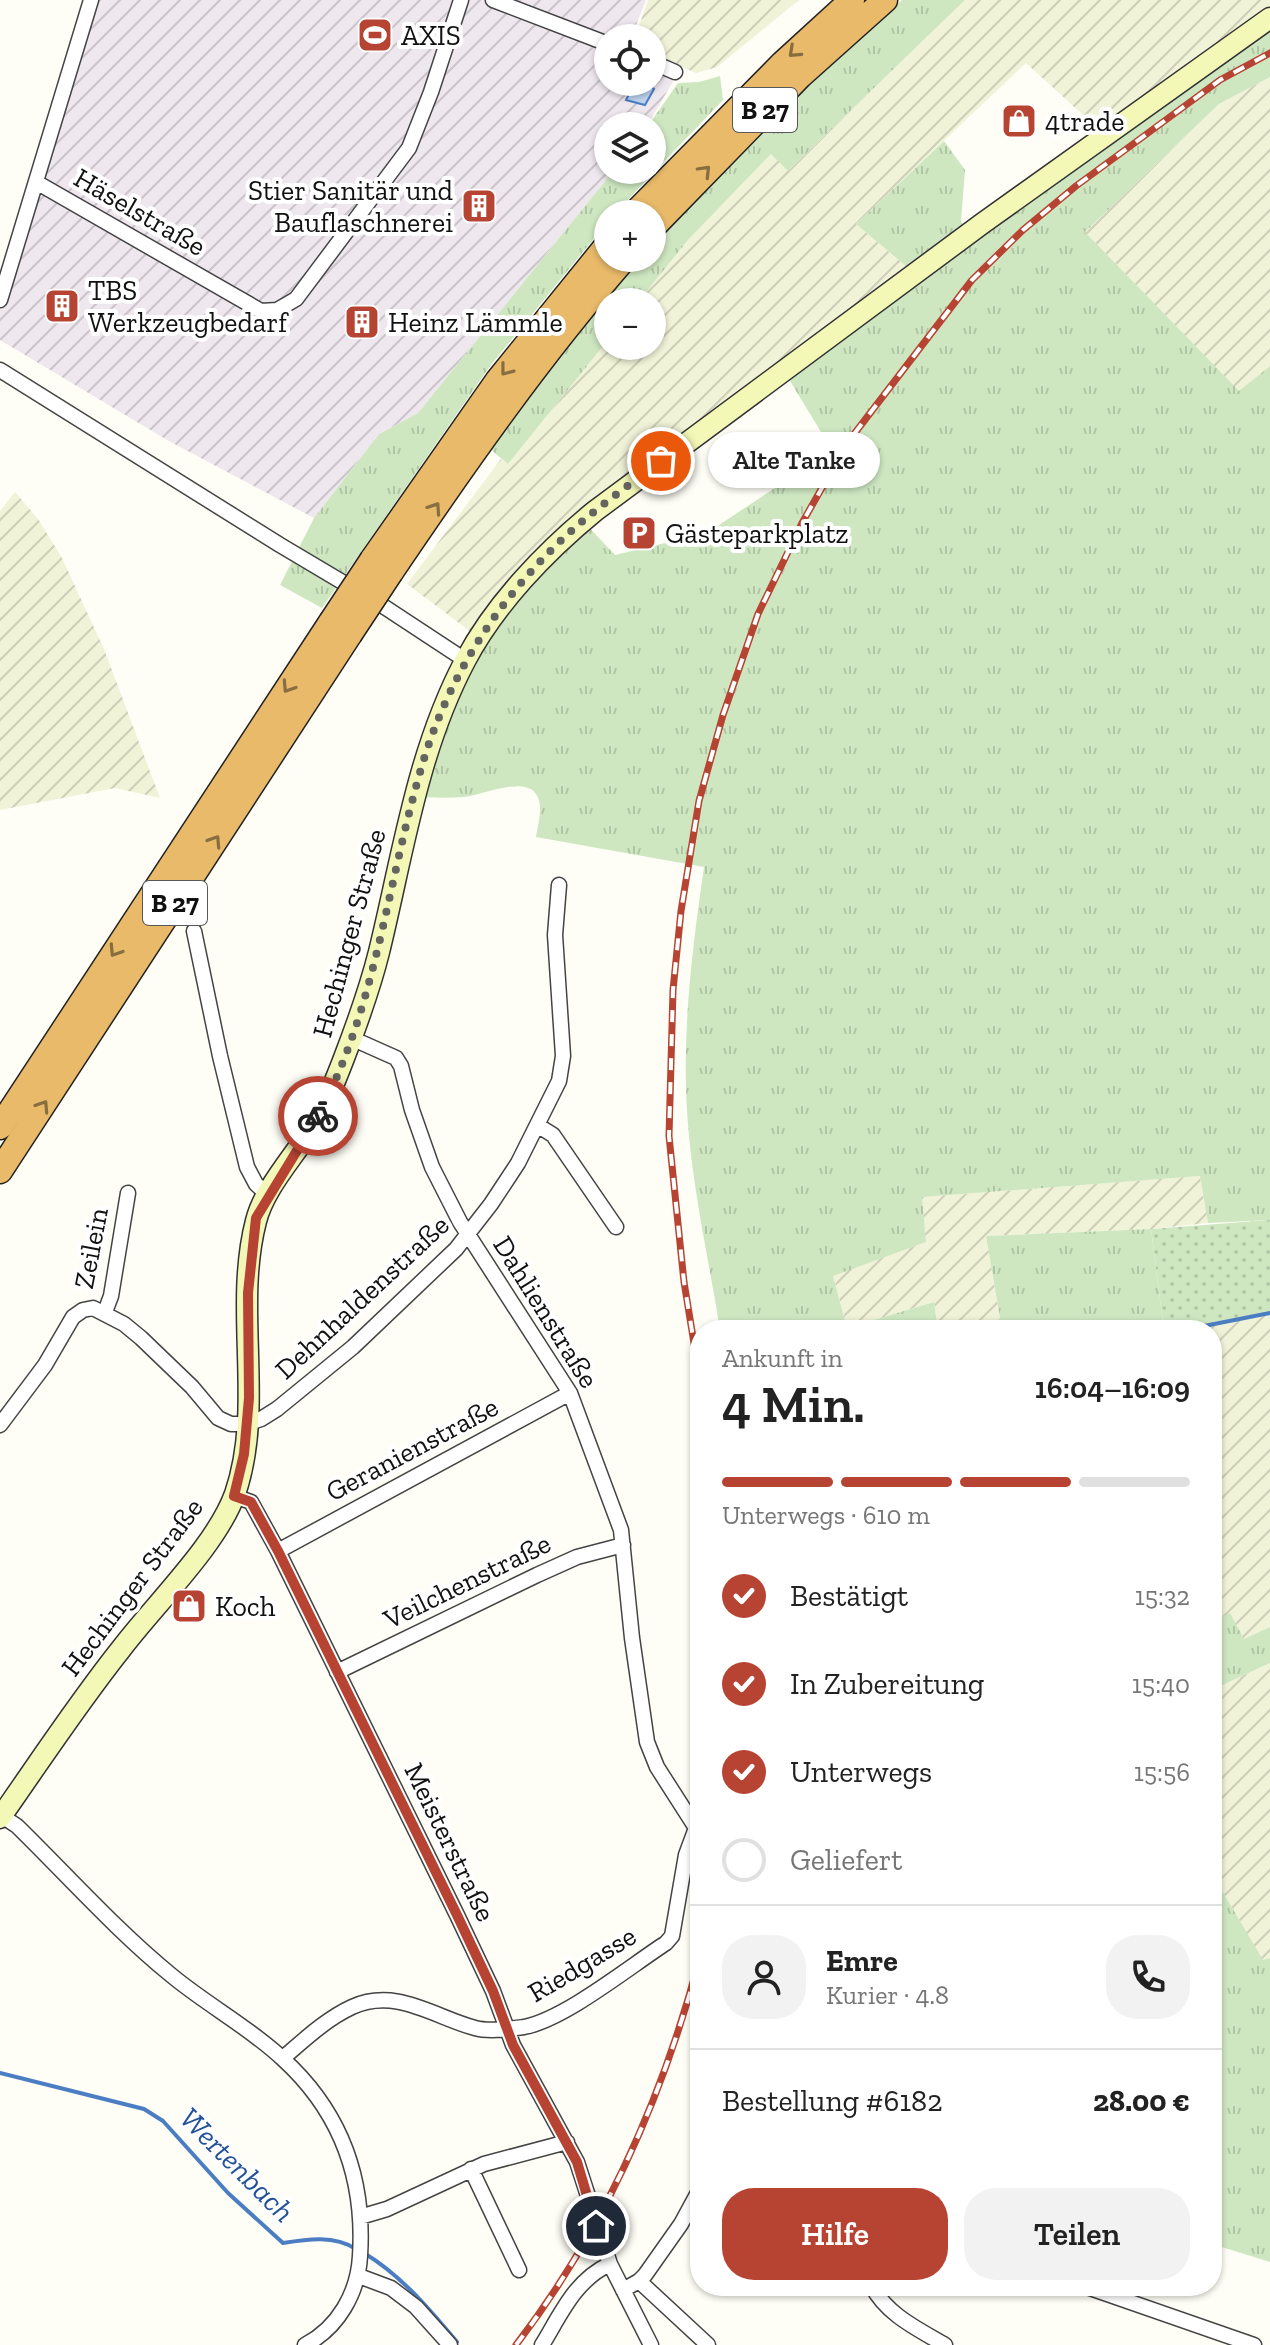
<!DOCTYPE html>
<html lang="de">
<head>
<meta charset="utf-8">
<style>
	:root { --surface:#fff; --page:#f2f2f2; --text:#222; --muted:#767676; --line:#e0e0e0; --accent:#b74433 }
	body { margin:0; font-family:"Zilla Slab",serif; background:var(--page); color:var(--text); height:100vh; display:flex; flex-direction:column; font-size:30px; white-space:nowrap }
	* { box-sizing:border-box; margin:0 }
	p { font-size:26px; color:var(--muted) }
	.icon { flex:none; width:44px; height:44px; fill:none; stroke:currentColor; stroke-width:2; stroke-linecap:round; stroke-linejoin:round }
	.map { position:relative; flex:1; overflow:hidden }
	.sheet { position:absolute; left:690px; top:1320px; width:532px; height:976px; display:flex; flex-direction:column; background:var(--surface); border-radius:32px; box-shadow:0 2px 6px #0004 }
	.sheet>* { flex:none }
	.buttons { position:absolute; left:594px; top:24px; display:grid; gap:16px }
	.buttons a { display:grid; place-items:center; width:72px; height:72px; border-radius:50%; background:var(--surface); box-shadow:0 2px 6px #0004; font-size:40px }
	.pin { position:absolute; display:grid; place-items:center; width:68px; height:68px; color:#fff; margin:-34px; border:4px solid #fff; border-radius:50%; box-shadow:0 2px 8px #0007 }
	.courier { position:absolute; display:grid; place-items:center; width:80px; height:80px; margin:-40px; border:6px solid #b74433; border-radius:50%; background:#fff; color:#222; box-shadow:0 2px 10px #0007 }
	.bubble { position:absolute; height:56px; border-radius:28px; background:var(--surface); box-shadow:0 2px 6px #0004; font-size:26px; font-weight:600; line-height:56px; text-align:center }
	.head em { font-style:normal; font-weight:600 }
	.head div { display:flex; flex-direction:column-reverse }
	.head { display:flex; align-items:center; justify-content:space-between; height:136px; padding:0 32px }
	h1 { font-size:52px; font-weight:600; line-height:60px }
	.bar { display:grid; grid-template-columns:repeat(4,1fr); gap:12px 8px; align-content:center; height:96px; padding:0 32px }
	.bar i { height:10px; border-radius:6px; background:var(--line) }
	.bar .active { background:var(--accent) }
	.bar p { grid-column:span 4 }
	.line { display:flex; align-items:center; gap:20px; padding:0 32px; border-top:2px solid var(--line) }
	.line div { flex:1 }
	.round { display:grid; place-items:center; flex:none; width:84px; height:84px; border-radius:32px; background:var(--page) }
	ol { padding:0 32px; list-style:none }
	li { display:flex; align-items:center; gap:24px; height:88px }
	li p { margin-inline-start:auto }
	li .icon { padding:8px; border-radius:50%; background:var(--accent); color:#fff; stroke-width:4 }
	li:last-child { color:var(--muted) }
	li i { width:44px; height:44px; border:4px solid var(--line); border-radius:50% }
	.button { display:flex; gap:16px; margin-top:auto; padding:16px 32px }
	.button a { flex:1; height:92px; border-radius:32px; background:var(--accent); color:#fff; font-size:32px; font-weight:600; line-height:92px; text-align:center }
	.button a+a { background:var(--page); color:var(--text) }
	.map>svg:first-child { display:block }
</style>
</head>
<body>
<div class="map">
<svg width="1270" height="2345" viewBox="0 0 1270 2345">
	<defs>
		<pattern id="industrial-furrows" width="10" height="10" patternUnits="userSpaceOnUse" patternTransform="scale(2)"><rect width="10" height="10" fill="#eee7ee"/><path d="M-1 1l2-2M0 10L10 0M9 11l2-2" fill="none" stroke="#cbc5cb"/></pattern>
		<pattern id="farmland-furrows" width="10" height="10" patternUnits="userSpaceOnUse" patternTransform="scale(2)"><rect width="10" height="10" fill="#f0f3d7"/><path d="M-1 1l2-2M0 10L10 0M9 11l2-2" fill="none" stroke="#cdcfb8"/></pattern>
		<pattern id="grass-tufts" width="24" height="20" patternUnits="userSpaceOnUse" patternTransform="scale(2)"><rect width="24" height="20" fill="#cee7c1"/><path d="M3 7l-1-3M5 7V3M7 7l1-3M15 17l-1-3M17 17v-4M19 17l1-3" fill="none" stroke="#b0c5a5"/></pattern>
		<pattern id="garden-dots" width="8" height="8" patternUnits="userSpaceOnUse" patternTransform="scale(2)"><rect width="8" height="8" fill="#cee7c1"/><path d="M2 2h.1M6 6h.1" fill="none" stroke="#b0c5a5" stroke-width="1.8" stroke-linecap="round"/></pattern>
		<pattern id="water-ripples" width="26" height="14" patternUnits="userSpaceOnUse" patternTransform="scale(2)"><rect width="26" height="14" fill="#bed5f2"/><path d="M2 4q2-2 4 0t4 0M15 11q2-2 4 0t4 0" fill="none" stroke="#a2b6ce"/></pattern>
	</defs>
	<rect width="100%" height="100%" fill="#fefef6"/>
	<path fill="url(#industrial-furrows)" d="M91,0h555l-15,38h-23v44h44v-12l23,8 -28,48h-39v44h6l-196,243 -39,21 -65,84 -147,-78 -167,-100v-40z"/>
	<path fill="url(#farmland-furrows)" d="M648,0h151l-82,67 -21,6 -44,-19v-16h-17z
		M965,0h305v18l-165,117 -79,-72 -170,161 59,50 -320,237 -116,127 -72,-54 94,-125 7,5 100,-124v6h44v-44h-14l50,-62 83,-86 18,16z
		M1270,77v289l-31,26 -154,-160 134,-128z
		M15,492l23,27 24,39 42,91 56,149 -45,-10 -115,22v-299z
		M1200,1176l8,47 -57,6 -165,7 16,94h-64l-4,-28 -87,26 -14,-53 93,-33 -5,-45z
		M1270,1313v314l-27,13 -13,-26 -18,8v-292h-28z
		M1270,1663v295l-7,3 -51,-87v-184z"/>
	<path fill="url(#grass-tufts)" d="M902,0h63l-177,171 -17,-17 -83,86 -50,62h-30v38l-100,124 -18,-15 117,-151 34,-40h11v-12l4,-5 158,-163z
		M1270,18v59l-51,27 -134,128 154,159 31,-25v854l-62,3 -8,-47 -278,21 4,45 -93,34 14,52 87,-26 4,28h-218c-10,-64 -25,-129 -31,-194 -9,-90 2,-179 15,-269l-168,-30c2,-13 8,-32 0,-43 -12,-18 -54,1 -72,3 -17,1 -33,1 -50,-1l51,-136 118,-139 32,34 92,-22 77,-51 37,-50 -37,-61 130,-98 -58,-49 88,-83 21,29 -4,51 7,12z
		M720,76l3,24 -109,114h-6v7l-118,145 -168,242 -42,-23 34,-67 65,-84 39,-21 196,-243h38v-44h-4l30,-43 21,-1z
		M1151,1229l13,101h-162l-16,-94z
		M1230,1613l14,26 26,-12v36l-58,27v-68z
		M1212,1874l51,86 7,-2v304l-58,-18z"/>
	<path fill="url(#garden-dots)" d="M1270,1220v93l-86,17h-20l-13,-101z"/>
	<path fill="url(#water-ripples)" stroke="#4b7dc3" stroke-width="2" d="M638,82h7l9,7 -9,16 -19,-5 8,-16z"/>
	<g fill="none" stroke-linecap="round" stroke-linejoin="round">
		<path stroke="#4b7dc3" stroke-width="4" d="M1184,1330l86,-17
			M0,2073l144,36 19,12 65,72 55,50c25,-4 51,-8 73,6
			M364,2253c38,23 65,56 93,89"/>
		<defs>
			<path id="street" d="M493,0l115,44
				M652,62l23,10
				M36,182l225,129 16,-1 19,-11 113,-151 22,-56 30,-92
				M0,300l91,-300
				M0,370l280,175 106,63 79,52
				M194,931l26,125 27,111 9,17 12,11
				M537,1125l16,10 63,92
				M105,1312l6,-16 17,-103
				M0,1425l45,-60 28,-48 10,-7 10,-2 31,16 17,14 51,49 26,31 13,6h15l15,-5 16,-10 76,-62 103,-98 35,-45 27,-41 41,-82 4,-25 -8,-121 4,-50
				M234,1496l17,6 27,49 179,364 36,76 20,54 64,117 33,102 41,81
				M278,1551l292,-158
				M337,1672l200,-97 40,-18 46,-12
				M2,1816l15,10c50,49 101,106 154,149 36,30 78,52 112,84 58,53 82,119 77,197 -2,37 -22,72 -55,89
				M283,2058c21,-18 43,-39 69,-51 44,-20 82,10 123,21 14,4 34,1 49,-1 41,-8 105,-60 142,-84l6,-7 14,-81 10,-27 -39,-61 -10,-25 -15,-104 -11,-108 -51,-137 -110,-171 -28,-55 -20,-57 -11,-44 -5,-8 -45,-20
				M471,2169l48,101
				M360,2217l27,-8 97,-45 83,-22
				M359,2276l32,12 25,19 34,38
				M639,2281l69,64
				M872,2286c15,29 46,43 73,59
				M1084,2286l170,59
				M623,2290l16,-9 6,-6 36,-51 19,-35
				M542,2345c19,-31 33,-65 68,-81"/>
			<path id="secondary" d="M0,1818c40,-57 78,-115 121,-169 34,-45 95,-103 114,-155 30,-88 -2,-184 21,-273 8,-32 36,-62 53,-89 15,-23 25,-48 35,-74 13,-34 26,-70 35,-106 24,-98 38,-200 86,-291 30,-57 81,-110 130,-150l388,-288 287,-205"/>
			<path id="highway" d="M634,214l149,-151 69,-63
				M652,228l148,-152 85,-76
				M372,560l126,-180 110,-136
				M391,572c73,-108 148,-215 234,-314
				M0,1127l331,-505
				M0,1171l350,-537"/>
		</defs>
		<use href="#street" stroke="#444" stroke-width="17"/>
		<use href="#secondary" stroke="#333" stroke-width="23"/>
		<use href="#highway" stroke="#222" stroke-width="27"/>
		<use href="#street" stroke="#fff" stroke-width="14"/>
		<use href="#secondary" stroke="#f4f8b6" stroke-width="20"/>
		<use href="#highway" stroke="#e8ba69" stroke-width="24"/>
		<defs>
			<path id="rail" d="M700,1380l-16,-98 -15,-146 4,-146 8,-79 18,-110 24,-86 35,-101 44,-91 46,-81 124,-162 51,-50 53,-44 144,-106 50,-27
				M516,2345c88,-115 147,-248 184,-388"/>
		</defs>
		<use href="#rail" stroke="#b74433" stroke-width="7"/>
		<use href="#rail" stroke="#fff" stroke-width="4" stroke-dasharray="12" stroke-linecap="butt"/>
		<defs>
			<path id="highway-bridge" d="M331,622l41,-62
				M350,634l41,-62"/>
		</defs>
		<use href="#highway-bridge" stroke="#222" stroke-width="27" stroke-linecap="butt"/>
		<use href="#highway-bridge" stroke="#e8ba69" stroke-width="24"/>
	</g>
	<defs><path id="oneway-chevron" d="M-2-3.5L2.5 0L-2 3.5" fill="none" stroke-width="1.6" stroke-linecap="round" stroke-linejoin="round" transform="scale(2)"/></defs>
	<g stroke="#876e41">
		<use href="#oneway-chevron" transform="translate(794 52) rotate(137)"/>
		<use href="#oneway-chevron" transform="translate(705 171) rotate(-46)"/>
		<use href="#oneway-chevron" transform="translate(506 370) rotate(128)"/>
		<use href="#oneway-chevron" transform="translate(435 508) rotate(-56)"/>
		<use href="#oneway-chevron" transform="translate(288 687) rotate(123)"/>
		<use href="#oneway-chevron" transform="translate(215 841) rotate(-57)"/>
		<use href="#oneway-chevron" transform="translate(115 951) rotate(123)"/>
		<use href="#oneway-chevron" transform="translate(43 1106) rotate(-57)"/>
	</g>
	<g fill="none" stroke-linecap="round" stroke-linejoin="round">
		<path stroke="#646461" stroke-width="8" stroke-dasharray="0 14.4" d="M318,1116c58,-108 69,-231 103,-347 28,-98 86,-184 164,-250 24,-20 51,-39 76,-58"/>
		<path stroke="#b74433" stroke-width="10" d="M318,1116l-62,102 -8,75 1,105 -5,56 -10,42 17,6 27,49 179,364 36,76 20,54 64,117 19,64"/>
	</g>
	<defs>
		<symbol id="stadium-square" viewBox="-11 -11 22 22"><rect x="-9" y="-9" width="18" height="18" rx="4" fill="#b74433" stroke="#fff"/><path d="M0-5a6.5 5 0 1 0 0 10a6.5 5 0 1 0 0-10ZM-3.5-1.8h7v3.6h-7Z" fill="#fff"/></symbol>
		<symbol id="shop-square" viewBox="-11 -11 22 22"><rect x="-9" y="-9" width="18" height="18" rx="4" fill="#b74433" stroke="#fff"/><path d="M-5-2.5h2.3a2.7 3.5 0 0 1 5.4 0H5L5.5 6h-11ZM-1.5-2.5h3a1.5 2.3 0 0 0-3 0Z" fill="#fff"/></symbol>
		<symbol id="building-square" viewBox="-11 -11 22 22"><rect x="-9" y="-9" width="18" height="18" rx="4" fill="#b74433" stroke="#fff"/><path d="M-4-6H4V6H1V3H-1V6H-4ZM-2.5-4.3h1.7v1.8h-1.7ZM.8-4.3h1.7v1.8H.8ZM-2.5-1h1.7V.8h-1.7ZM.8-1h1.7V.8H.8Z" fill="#fff"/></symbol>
		<symbol id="parking-square" viewBox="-11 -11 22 22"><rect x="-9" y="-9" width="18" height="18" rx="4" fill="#b74433" stroke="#fff"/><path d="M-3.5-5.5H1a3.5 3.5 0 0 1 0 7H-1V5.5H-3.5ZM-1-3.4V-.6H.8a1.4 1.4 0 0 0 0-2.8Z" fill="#fff"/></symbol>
	</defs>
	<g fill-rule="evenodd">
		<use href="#stadium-square" x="355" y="15" width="40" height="40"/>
		<use href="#shop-square" x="999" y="101" width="40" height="40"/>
		<use href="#building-square" x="459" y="186" width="40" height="40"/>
		<use href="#building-square" x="42" y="286" width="40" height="40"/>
		<use href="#building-square" x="342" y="302" width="40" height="40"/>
		<use href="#parking-square" x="619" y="513" width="40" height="40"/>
		<use href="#shop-square" x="169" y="1586" width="40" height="40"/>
	</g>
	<g text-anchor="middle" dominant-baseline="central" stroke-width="8" stroke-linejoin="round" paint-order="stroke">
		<g fill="#fff" stroke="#585858" stroke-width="2">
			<rect x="733" y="88" width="64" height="44" rx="6"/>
			<rect x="143" y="881" width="64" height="44" rx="6"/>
		</g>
		<g font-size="26" font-weight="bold" fill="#111">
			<text x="765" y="110">B 27</text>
			<text x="175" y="903">B 27</text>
		</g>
		<g font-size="28" fill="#111" stroke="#fff" text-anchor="start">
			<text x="401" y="35">AXIS</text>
			<text x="1045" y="121">4trade</text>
			<text x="453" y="190" text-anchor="end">Stier Sanitär und<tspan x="453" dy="32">Bauflaschnerei</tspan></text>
			<text x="88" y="290">TBS<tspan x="88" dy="32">Werkzeugbedarf</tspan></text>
			<text x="388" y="322">Heinz Lämmle</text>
			<text x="665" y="533">Gästeparkplatz</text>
			<text x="215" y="1606">Koch</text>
		</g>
		<g font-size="28" fill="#111" stroke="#fff">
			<text transform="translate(140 212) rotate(30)">Häselstraße</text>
			<text transform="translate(349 933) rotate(-75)">Hechinger Straße</text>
			<text transform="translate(91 1248) rotate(-79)">Zeilein</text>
			<text transform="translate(362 1297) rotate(-43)">Dehnhaldenstraße</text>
			<text transform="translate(546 1312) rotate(58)">Dahlienstraße</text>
			<text transform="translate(412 1449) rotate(-28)">Geranienstraße</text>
			<text transform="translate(467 1581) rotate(-26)">Veilchenstraße</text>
			<text transform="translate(132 1587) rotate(-53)">Hechinger Straße</text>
			<text transform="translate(450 1842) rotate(64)">Meisterstraße</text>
			<text transform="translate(582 1964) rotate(-31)">Riedgasse</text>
		</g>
		<g font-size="30" font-style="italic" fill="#23519a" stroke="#fff">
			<text transform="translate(237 2165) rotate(45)">Wertenbach</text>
		</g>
	</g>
</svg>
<div class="buttons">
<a><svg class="icon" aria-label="locate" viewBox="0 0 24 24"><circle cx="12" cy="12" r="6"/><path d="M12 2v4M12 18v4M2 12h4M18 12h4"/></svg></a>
<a><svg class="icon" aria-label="layers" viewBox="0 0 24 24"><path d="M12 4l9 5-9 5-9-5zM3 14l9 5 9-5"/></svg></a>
<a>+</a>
<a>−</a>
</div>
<div class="pin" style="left:661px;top:461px;background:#ea580c"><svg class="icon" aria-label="bag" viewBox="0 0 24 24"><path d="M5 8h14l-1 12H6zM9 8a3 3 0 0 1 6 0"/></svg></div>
<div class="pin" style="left:596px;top:2226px;background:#1f2937"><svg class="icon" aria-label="home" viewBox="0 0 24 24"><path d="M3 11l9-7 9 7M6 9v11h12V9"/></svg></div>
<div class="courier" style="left:318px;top:1116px"><svg class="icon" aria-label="bike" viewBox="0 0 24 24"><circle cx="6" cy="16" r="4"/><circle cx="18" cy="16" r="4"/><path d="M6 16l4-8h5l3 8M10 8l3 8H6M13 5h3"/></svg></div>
<div class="bubble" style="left:708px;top:432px;width:172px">Alte Tanke</div>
<section class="sheet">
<div class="head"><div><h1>4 Min.</h1><p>Ankunft in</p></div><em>16:04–16:09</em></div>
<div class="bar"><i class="active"></i><i class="active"></i><i class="active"></i><i></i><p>Unterwegs · 610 m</p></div>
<ol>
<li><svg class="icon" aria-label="check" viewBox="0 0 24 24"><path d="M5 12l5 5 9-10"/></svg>Bestätigt<p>15:32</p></li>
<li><svg class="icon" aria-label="check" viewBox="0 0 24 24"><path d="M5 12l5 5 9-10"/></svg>In Zubereitung<p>15:40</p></li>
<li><svg class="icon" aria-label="check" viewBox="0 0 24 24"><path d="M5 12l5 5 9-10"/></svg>Unterwegs<p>15:56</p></li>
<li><i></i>Geliefert</li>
</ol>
<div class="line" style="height:144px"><a class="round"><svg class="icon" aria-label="person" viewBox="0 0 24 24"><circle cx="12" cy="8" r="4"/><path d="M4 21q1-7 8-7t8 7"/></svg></a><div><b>Emre</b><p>Kurier · 4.8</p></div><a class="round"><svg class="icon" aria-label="phone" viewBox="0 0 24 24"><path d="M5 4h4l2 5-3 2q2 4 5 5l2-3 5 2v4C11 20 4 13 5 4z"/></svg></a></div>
<div class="line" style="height:104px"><div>Bestellung #6182</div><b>28.00 €</b></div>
<div class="button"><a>Hilfe</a><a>Teilen</a></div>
</section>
</div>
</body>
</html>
